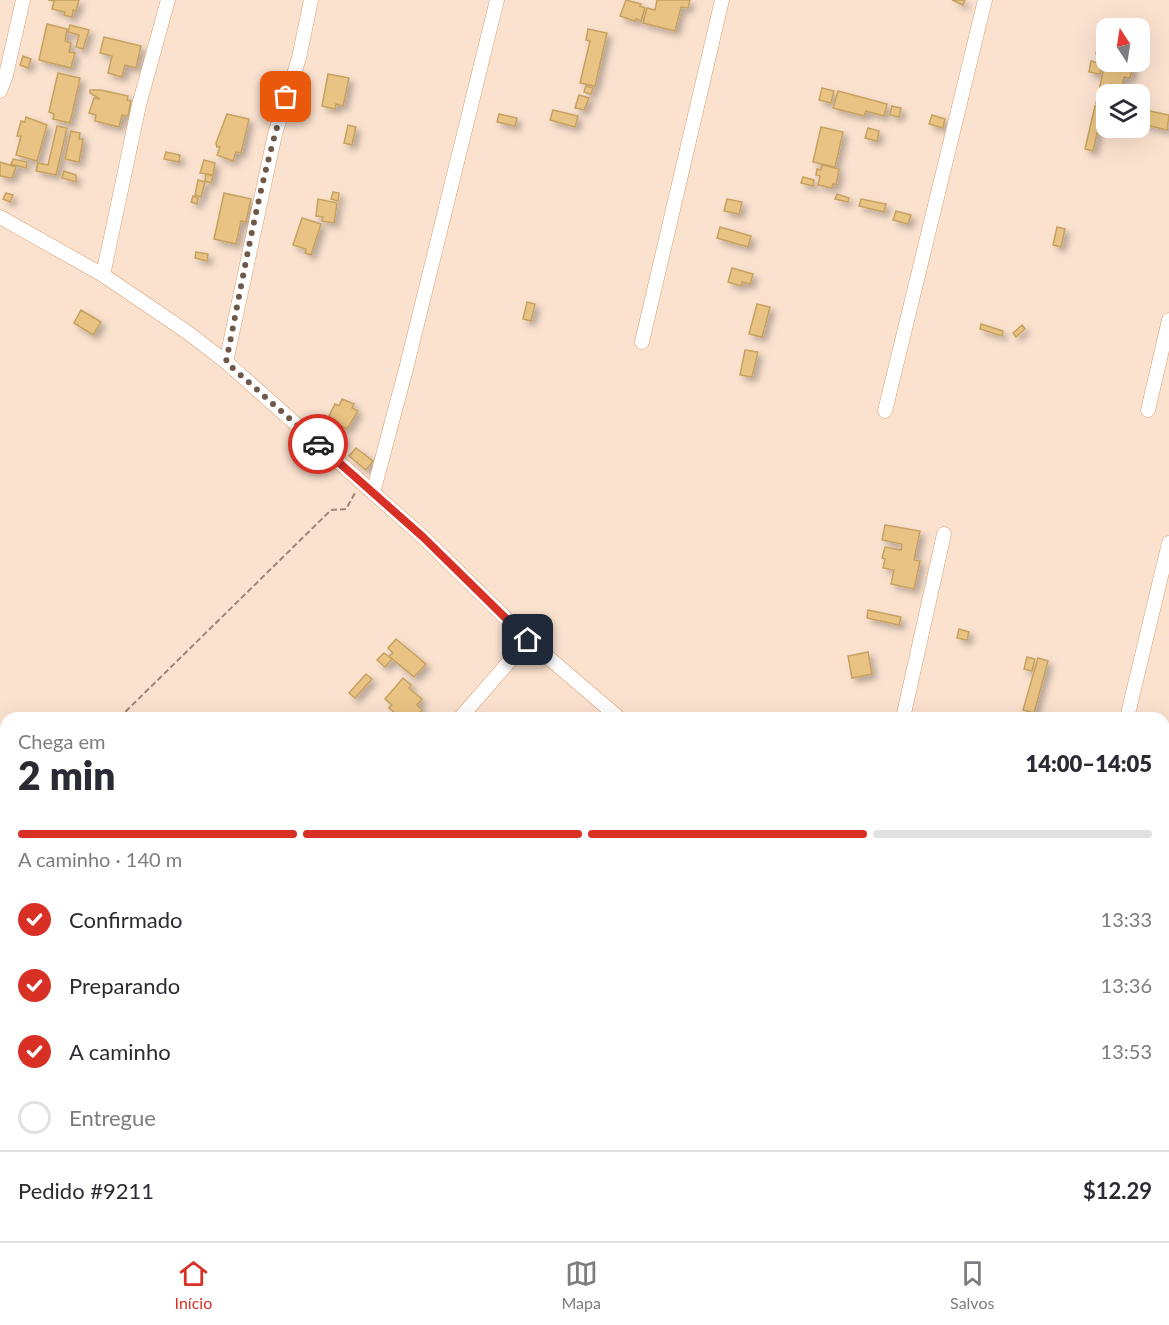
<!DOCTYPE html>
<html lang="pt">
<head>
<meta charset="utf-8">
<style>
	:root { --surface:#fff; --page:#f2f2f3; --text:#2b2b33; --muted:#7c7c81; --line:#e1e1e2; --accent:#d93025 }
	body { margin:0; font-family:Lato,sans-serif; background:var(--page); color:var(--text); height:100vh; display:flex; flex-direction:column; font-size:22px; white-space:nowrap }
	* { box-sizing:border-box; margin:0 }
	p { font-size:20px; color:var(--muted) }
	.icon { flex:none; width:33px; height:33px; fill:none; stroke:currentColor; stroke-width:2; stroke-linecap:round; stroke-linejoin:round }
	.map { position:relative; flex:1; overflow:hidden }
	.side { position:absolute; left:0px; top:712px; width:1170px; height:530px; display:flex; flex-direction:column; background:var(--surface); border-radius:18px 18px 0 0; box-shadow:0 6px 24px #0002 }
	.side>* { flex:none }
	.needle { width:39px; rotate:348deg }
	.controls { position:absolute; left:1096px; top:18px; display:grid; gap:12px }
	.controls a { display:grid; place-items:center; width:54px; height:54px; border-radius:12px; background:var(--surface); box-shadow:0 6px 24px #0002; font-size:30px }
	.pin { position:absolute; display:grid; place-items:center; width:51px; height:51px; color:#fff; margin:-26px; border-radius:12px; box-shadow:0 3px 9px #0006 }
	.courier { position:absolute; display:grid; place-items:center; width:60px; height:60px; margin:-30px; border:4px solid #d93025; border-radius:50%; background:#fff; color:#222; box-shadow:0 2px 8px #0007 }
	.summary em { font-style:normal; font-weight:800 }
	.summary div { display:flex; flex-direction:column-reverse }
	.summary { display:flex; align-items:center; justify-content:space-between; height:102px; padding:0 18px }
	h1 { font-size:39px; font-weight:800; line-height:45px }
	.bar { display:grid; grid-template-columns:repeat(4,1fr); gap:9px 6px; align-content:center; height:72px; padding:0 18px }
	.bar i { height:8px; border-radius:4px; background:var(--line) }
	.bar .on { background:var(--accent) }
	.bar p { grid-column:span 4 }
	.line { display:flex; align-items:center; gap:15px; padding:0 18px; border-top:2px solid var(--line) }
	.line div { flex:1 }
	ol { padding:0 18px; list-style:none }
	li { display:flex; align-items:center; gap:18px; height:66px }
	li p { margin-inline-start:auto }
	li .icon { padding:6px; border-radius:50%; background:var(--accent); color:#fff; stroke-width:4 }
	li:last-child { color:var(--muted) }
	li i { width:33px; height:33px; border:3px solid var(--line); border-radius:50% }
	.menu { display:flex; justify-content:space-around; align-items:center; height:84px; border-top:2px solid var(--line); background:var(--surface); font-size:16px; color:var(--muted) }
	.menu a { display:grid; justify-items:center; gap:3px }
	.menu .on { color:var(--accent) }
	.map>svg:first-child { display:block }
</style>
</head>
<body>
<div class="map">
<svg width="1169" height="1241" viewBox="0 0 1169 1241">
	<defs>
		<filter id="shadow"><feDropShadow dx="4.5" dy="4.5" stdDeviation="3" flood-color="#0004"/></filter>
	</defs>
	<rect width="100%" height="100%" fill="#fbe2cf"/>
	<path fill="#e9c383" stroke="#c6a161" stroke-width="1.5" filter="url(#shadow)" d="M48,0h31l-3,11 -3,-1 -1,7 -8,-2 1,-3 -13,-3 2,-8z
		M626,0l15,4 -1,2 5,2 -4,13 -5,-2 -1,2 -15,-5z
		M657,0h33l-2,8 -7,-1 -6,24 -32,-8 4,-15 8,2z
		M952,0h13l-2,5z
		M47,24l20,5 -2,12 6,2 -2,9 6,1 -4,15 -32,-8z
		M70,25l19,5 -6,19 -7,-2 3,-12 -11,-3z
		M588,29l19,4 -12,53 -15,-3 10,-42 -4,-1z
		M104,37l37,9 -5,22 -11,-3 -3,12 -14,-4 4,-17 -12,-3z
		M1097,49l9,2 -1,6 -9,-3z
		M1107,54v8h27l-4,16 -6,-1 -2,9 -11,-2 -6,22 -9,-2z
		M23,56l8,3 -3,9 -8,-3z
		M1091,61l11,3 -2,10 -11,-2z
		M58,73l22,5 -10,45 -17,-4 1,-5 -5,-2z
		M328,74l21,4 -6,28 -7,-2 -1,5 -13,-3z
		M586,86l7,2 -2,6 -7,-2z
		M266,88l8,5 -2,8 -9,-3z
		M822,88l12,3 -3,12 -12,-3z
		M90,90h11l27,6 -1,4 4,1 -3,15 -6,-1 -3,12 -24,-6 1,-6 -7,-2 5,-15 6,1 -10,-6z
		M838,91l49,13 -3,12 -18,-5 -2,5 -31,-8z
		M579,95l10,3 -5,12 -9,-2z
		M892,106l9,2 -2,9 -9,-2z
		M1095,106l8,2 -10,43 -8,-2z
		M553,110l25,6 -3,11 -25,-7z
		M1145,110l24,5 -2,15 -25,-6z
		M227,114l22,5 -8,34 -5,-1 -3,9 -16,-6 3,-8h-3l-1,-4z
		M499,114l18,4 -2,8 -18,-4z
		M932,115l13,4 -2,9 -14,-4z
		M26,117l21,8 -10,36 -21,-6 5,-19h-4l4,-15 4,1z
		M348,125l8,2 -4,18 -8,-2z
		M57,126l10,2 -11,47 -20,-4 2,-8 10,2z
		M821,127l22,5 -8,35 -22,-5z
		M868,128l11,3 -2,10 -12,-3z
		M71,131l9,2 -1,6h4l-4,23 -14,-3z
		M166,152l14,3 -1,7 -15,-3z
		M13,159l14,3 -1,6 -15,-4z
		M204,160l11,3 -2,12 -13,-2z
		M0,162l16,5 -4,11 -12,-2z
		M822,165l17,4 -3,16 -3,-1 -1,4 -14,-3 2,-9 -4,-1 1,-6 4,1z
		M64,171l12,4v7l-14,-4z
		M206,174l7,2 -2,7 -6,-2z
		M803,177l11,3 -1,6 -12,-3z
		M198,180l7,2 -4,15 -6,-2z
		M333,192l6,1 -1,8 -7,-2z
		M6,193l7,2 -3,7 -7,-3z
		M224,193l27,6 -5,23 -5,-1 -5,23 -22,-5z
		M837,194l12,4 -1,4 -13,-3z
		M193,196l5,2 -1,6 -6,-2z
		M318,199l19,4 -3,20 -12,-2 1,-4 -7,-1z
		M727,199l15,3 -3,12 -15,-3z
		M861,199l25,5 -2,8 -25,-6z
		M896,211l15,4 -3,9 -15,-4z
		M302,218l19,6 -10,31 -6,-2 1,-4 -13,-4z
		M720,227l31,9 -3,11 -31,-9z
		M1057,227l8,2 -4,18 -8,-2z
		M196,252l12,2 -1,7 -12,-3z
		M732,268l21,6 -3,10 -8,-2 -1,4 -13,-4z
		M527,302l8,2 -4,17 -8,-2z
		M757,304l13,3 -8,30 -13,-3z
		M81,310l20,12 -8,13 -19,-12z
		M981,324l22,7 -1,5 -22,-7z
		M1022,325l3,4 -9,8 -3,-4z
		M745,350l13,2 -6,25 -12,-2z
		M342,399l12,5 -2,4 6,3 -11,18 -20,-9 8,-16 4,2z
		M336,433l7,6 -5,7 -7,-6z
		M356,448l17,13 -7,9 -17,-14z
		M885,525l35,6 -6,29 6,1 -6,28 -23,-5 3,-14 -11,-2 2,-9 -3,-1 3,-11 16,3 1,-6 -20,-4z
		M868,610l33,7 -2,8 -32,-7z
		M959,629l10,3 -2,8 -10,-2z
		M396,639l30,25 -12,13 -25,-21 4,-3 -5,-5z
		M868,652l4,22 -20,4 -4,-22z
		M384,653l8,6 -7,8 -8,-7z
		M1027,657l8,2 -3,12 -8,-2z
		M1038,658l10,3 -14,52 -11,-3z
		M366,674l6,5 -17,19 -6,-5z
		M403,678l8,7 -2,3 13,11 -5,6 5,5 -4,5 2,2 -1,1h-18l-12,-10 3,-3 -7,-6z
		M1169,1059v48l-5,-2v-27z
		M3,1153l3,2v38l-6,-5v-32z
		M46,1236h44l2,2 -2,3h-46l3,-4z
		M132,1236h19l-5,5h-18z"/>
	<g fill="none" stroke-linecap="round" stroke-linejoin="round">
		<defs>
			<path id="minor" d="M0,91l6,-16 17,-75
				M0,217l103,58 84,57 39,30 197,175 105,103 91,78
				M103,275l36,-170 29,-105
				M642,342l80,-342
				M226,362l49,-228 24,-76 12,-58
				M1148,410l21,-90
				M885,411l100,-411
				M373,493l34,-128 90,-365
				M460,718l68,-78
				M903,718l41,-184
				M1127,718l42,-175
				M1164,1192l5,4
				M6,1241l4,-5
				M283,1241l4,-5
				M555,1241l5,-5
				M816,1241l5,-5
				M1089,1241l5,-5"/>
		</defs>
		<use href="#minor" stroke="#d89e6f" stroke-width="15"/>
		<path stroke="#9c8675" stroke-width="2" stroke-dasharray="6 3" stroke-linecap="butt" d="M119,718l212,-208 15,-1 9,-16
			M0,834l6,-6"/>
		<use href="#minor" stroke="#fff" stroke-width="14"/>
	</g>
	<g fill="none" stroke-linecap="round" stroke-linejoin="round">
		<path stroke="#6e5848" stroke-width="6" stroke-dasharray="0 10.8" d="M286,97c-27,86 -42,177 -60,265l92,82"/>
		<path stroke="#d93025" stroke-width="8" d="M318,444l105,93 105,103"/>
	</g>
</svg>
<div class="controls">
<a><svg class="needle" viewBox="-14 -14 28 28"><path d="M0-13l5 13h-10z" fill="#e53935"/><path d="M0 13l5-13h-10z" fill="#7c7c81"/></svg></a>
<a><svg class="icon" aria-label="layers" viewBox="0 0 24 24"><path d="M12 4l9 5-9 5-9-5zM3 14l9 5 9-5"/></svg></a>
</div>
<div class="pin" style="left:286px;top:97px;background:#ea580c"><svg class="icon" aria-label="bag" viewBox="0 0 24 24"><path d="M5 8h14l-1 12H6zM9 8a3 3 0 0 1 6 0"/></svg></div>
<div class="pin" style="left:528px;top:640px;background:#1f2937"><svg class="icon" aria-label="home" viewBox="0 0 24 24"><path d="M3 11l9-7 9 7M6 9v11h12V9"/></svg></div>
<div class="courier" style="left:318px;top:444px"><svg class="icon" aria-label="car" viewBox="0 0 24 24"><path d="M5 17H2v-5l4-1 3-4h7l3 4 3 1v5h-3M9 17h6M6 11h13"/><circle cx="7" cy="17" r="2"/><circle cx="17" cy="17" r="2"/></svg></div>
<section class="side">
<div class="summary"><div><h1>2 min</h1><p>Chega em</p></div><em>14:00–14:05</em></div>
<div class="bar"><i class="on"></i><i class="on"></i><i class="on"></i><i></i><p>A caminho · 140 m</p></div>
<ol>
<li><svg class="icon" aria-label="check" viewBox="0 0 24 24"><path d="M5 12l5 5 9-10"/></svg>Confirmado<p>13:33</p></li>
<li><svg class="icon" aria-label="check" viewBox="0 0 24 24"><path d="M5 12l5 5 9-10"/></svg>Preparando<p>13:36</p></li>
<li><svg class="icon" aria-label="check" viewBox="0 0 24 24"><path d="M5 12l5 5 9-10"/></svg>A caminho<p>13:53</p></li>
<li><i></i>Entregue</li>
</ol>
<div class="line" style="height:78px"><div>Pedido #9211</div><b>$12.29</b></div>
</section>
</div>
<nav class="menu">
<a class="on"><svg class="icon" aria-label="home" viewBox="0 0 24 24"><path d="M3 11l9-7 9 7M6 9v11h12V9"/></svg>Início</a>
<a><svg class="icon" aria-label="map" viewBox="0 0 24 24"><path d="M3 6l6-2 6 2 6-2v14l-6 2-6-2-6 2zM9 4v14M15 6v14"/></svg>Mapa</a>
<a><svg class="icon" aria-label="saved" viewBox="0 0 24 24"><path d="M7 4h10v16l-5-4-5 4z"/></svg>Salvos</a>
</nav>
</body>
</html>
